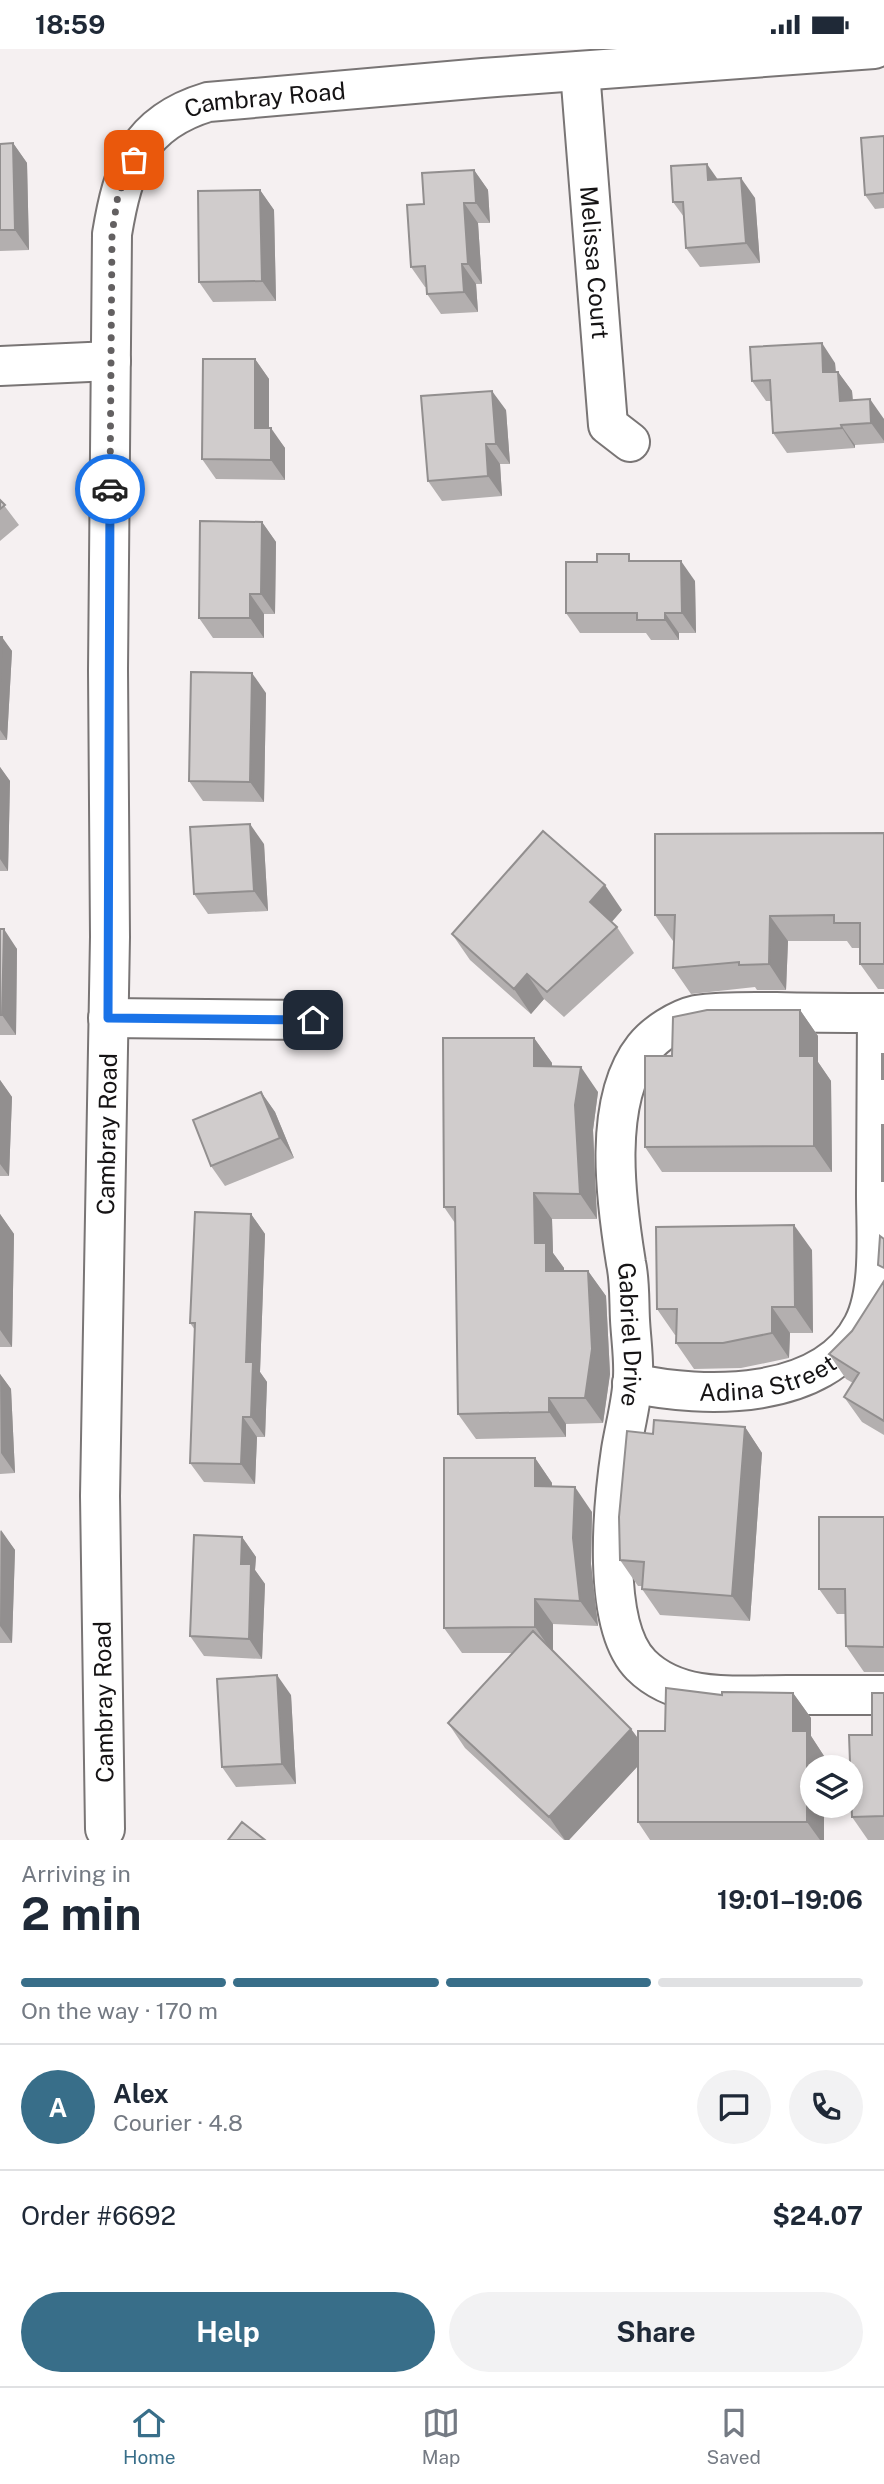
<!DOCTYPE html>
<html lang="en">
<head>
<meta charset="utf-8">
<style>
	:root { --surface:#fff; --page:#f2f2f3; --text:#1f2937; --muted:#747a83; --line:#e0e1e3; --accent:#386e89 }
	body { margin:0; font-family:"Public Sans",sans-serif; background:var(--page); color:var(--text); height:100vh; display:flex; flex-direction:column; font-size:26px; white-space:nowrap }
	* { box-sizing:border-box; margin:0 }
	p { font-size:23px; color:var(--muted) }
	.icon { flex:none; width:38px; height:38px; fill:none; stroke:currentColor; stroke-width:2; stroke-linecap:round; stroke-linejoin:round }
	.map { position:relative; height:1791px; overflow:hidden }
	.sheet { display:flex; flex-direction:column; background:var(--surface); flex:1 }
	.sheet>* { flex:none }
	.controls { position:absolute; left:800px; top:1706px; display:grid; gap:14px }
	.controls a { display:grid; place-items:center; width:63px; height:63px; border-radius:50%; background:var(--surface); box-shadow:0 4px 10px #0003; font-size:35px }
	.pin { position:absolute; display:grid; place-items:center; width:60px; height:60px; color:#fff; margin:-30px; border-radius:14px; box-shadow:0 4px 10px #0006 }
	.courier { position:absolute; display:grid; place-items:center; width:70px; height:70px; margin:-35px; border:5px solid #1a73e8; border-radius:50%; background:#fff; color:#222; box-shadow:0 2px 9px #0007 }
	.headline em { font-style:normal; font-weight:700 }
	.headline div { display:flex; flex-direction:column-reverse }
	.headline { display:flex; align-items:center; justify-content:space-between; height:119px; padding:0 21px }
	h1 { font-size:46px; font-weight:700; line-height:52px }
	.bar { display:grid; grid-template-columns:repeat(4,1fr); gap:10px 7px; align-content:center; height:84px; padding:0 21px }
	.bar i { height:9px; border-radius:5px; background:var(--line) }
	.bar .on { background:var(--accent) }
	.bar p { grid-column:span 4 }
	.line { display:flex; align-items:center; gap:18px; padding:0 21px; border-top:2px solid var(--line) }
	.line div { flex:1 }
	.round { display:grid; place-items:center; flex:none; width:74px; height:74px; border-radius:37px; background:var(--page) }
	.cta { display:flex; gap:14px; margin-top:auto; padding:14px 21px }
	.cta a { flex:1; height:80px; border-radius:42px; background:var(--accent); color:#fff; font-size:28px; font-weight:700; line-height:80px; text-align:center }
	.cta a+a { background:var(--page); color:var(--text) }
	.status { display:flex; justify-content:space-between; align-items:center; height:49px; padding:0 35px; background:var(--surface); direction:ltr }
	.status svg { height:19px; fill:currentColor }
	.menu { display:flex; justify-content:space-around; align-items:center; height:98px; border-top:2px solid var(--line); background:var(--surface); font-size:19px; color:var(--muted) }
	.menu a { display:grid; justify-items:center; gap:4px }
	.menu .on { color:var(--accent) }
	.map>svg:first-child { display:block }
</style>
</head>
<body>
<div class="status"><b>18:59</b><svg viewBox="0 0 49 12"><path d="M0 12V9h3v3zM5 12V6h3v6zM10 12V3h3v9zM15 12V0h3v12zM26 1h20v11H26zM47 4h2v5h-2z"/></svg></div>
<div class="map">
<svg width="884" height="1791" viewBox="0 0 884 1791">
	<rect width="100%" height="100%" fill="#f5f0f1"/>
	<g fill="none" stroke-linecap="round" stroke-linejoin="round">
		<defs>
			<g id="minor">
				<path id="s1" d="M580,22l28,354 22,17"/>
				<path d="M0,317l111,-5"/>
				<path id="s2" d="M884,964c-36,0 -72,0 -108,-1 -26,0 -54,-1 -80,3 -18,4 -41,19 -52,33 -42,53 -28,153 -18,215 4,18 3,38 4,57 1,19 4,38 3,57 -1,24 -8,49 -12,73 -8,53 -20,175 20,215 38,38 97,30 146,30 32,0 65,0 97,0"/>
				<path d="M108,969l205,2"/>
				<path id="s3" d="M632,1334c72,16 192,18 231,-58 18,-35 13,-92 13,-131 0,-61 1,-121 1,-181"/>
				<path id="s4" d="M105,1780l-5,-333 10,-559 -2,-267 4,-436c11,-66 26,-111 96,-132l275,-24 391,-29"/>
			</g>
		</defs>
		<use href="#minor" stroke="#797575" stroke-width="42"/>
		<use href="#minor" stroke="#fff" stroke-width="38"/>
	</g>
	<path fill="#b3afaf" d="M884,87v72l-9,1 -10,-14z
		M13,94l14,20 2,87 -29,1v-107z
		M474,121l14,20 2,33h-12l4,61h-6l2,28 -37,2 -14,-20v-7h-2l-14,-20 13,-63z
		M718,130l37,19 5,65 -60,4 -14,-19 -2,-31 -11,-15z
		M260,141l14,20 2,91 -63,1 -14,-20z
		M255,310l14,20v49l16,20v32l-69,-1 -14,-20z
		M835,314l1,9h2l14,19 1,9 31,19v24l-29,2v3l-68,5 -14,-20 -2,-32h-5l-14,-20z
		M506,361l4,54h-10l2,32 -60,5 -14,-20z
		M0,451l19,25 -19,16z
		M262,473l14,20 -1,72h-11v24h-51l-14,-20z
		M634,512l61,20 1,52h-17v7h-28l-5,-7h-66l-14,-20z
		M0,588l12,14 -5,89h-7z
		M266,644l-2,109 -61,-1 -14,-20z
		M0,718l10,14 -2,90h-8z
		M884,784v156h-6l-18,-25v-16h-8l-5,-7h-59l-2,49h-29l-2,-3 -64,7 -18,-26 1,-27h-1l-18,-26z
		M264,795l4,67 -60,3 -14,-20z
		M622,861l-11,13 6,4 17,26 -70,64 -20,-18 -13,15 -61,-54 -18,-26z
		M0,880l17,20 -1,86h-16z
		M800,961l18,26v26l13,19 1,91h-170l-17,-25 27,-91z
		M534,989l18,25v3l46,26 -5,38 4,89h-45l1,34 11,15v3h24l18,25 4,78 -7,49 -37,1v13l-90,2 -18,-25 -3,-191 -11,-16z
		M0,1031l12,17 -3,79h-9z
		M261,1043l14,20 19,46 -69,28 -14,-20z
		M0,1165l14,20 -2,113h-12z
		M251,1165l14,20 -5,138 7,10 -2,55h-8l-2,47 -51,-2 -14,-19 5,-133 -5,-7z
		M812,1201l1,83h-23l-1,25 -48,10 -47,1 -18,-26v-8h-1l-18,-26z
		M884,1232v154l-22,-13 -18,-25 9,-14 -7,-4 -17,-25 23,-23z
		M0,1325l11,15 4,84 -15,1z
		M745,1378l17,26 -12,168 -90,-6 -18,-26v-3h-4l-18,-26 33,-126z
		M535,1409l17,25v3l40,26 -1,52 7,62 -45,-2v27l78,78 7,9 27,-7 57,-36 71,-2 18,25v18l13,20v84h-174l-12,-18v-56l-69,74h-5l-99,-92 -17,-25 65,-70h-51l-18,-25z
		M884,1468v155h-20l-18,-26 -1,-32h-8l-18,-25z
		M0,1481l15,20 -3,93h-12z
		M242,1488l14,20 -1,13 10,14 -3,75 -58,-3 -14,-20z
		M884,1644v147h-16l-16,-23z
		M291,1646l5,89 -60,3 -14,-20z"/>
	<path fill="#928f8f" d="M13,94l14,20 2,87 -14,-20z
		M707,115l14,20 -13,-4z
		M474,121l14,20 2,33 -14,-20z
		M741,129l14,20 5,65 -14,-20z
		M260,141l14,20 2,91 -14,-20z
		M464,154l14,20 4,61 -14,-20z
		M462,215l14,20 2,28 -14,-20z
		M822,294l13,20 2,29 -14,-20z
		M255,310l14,20v69l-14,-20z
		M838,323l14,19 2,30 -14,-20z
		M492,342l14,19 4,54 -14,-20z
		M870,350l14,20v22l-13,-18z
		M841,376l14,20v3l-13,-20z
		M271,379l14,20v32l-14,-20z
		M486,395l14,20 2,32 -14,-20z
		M262,473l14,20 -1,72 -14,-20z
		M681,512l14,20 1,52 -14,-20z
		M250,545l14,20v24l-14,-20z
		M665,564l14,20v7l-14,-20z
		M2,588l10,14 -5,89 -7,-10v-48z
		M252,624l14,20 -2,109 -14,-20z
		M0,718l10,14 -2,90 -8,-12z
		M250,775l14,20 4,67 -14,-20z
		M605,836l17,25 -15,17 -17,-25z
		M770,867l18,25 -2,49 -17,-26z
		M4,880l13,20 -1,86 -14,-20z
		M527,925l17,25 -13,15 -17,-25z
		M800,961l18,26v26l13,19 1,91 -18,-26 -14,-90z
		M534,989l18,25v28l-18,-25z
		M581,1018l17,25 -5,38 4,89 -17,-25 -5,-89z
		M0,1031l12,17 -3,79 -9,-12z
		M261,1043l14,20 19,46 -14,-20z
		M534,1144l18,26 1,34 11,15v28l-18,-25 -11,-28z
		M0,1165l14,20 -2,113 -12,-17z
		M251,1165l14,20 -5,138 7,10 -2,55 -14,-20 -5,-55z
		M794,1176l18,25 1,83 -18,-26z
		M588,1222l18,25 4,78 -7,49 -18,-25z
		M772,1258l18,26 -1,25 -17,-25z
		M0,1325l11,15 4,84 -14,-20z
		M549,1349l17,26v13l-17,-25z
		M243,1368l14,20 -2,47 -14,-20z
		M745,1378l17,26 -12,168 -18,-25z
		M535,1409l17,25v28l-17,-25z
		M575,1438l17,25 -1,52 7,62 -18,-25 -7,-63z
		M1,1481l14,20 -3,93 -12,-17z
		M242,1488l14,20 -1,13 10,14 -3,75 -13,-20 -8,-75z
		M535,1550l18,25v29l-18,-26z
		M277,1626l14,20 5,89 -14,-20z
		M793,1644l18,25v18l13,20v11h-12v39h12v34h-4l-13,-18 -14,-91z
		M631,1680l18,25 -80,86h-4l-16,-23z"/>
	<path fill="#d0cccc" stroke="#928f8f" stroke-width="2" d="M884,87v57l-19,2 -4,-57z
		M13,94l2,87h-15v-86z
		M707,115l1,16 33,-2 5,65 -60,5 -3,-46h-10l-2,-36z
		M474,121l2,33h-12l4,61h-6l2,28 -37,2 -2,-28 -14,1 -4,-62 17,-1 -2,-31z
		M260,141l2,91 -63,1 -1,-91z
		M822,294l1,29h15l2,29 30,-2 1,24 -30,2 1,3 -69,5 -3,-53 -18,1 -2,-34z
		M203,310h52v69h16v32l-69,-1z
		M492,342l4,53h-10l2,32 -60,5 -7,-85z
		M0,451l5,5 -5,4z
		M200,472l62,1 -1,72h-11v24h-51z
		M597,505h32v7h52l1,52h-17v7h-28v-7h-71v-51h31z
		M0,588h2l-2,45z
		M191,623l61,1 -2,109 -61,-1z
		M250,775l4,67 -60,3 -4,-67z
		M543,782l62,54 -15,17 27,25 -70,65 -20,-18 -13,15 -62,-55z
		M884,784v131h-24v-41h-26v-8l-64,1 -1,48 -30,1v-3l-66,6 2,-53h-20v-81z
		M0,880h4l-2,86h-2z
		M707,961h93v46h14v90l-169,1v-91h27l1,-39z
		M443,989h91v28l47,1 -6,38 5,89 -46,-1 1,50h11v28h42l4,78 -7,49h-36v14l-91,2 -3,-207h-11z
		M882,1005h2v25h-2z
		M261,1043l19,46 -69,28 -18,-46z
		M882,1076h2v56h-2z
		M195,1163l56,2 -5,148h7l-2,55h-8l-2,47 -51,-1 5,-140h-5z
		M794,1176l1,82h-23v26l-49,10h-47l1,-34h-20l-1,-82z
		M880,1187l4,3v29l-6,-3z
		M884,1232v140l-40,-24 15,-24 -30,-19 23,-23z
		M654,1371l91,7 -13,169 -90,-7 2,-27 -24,-2 -1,-43 8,-86 26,3z
		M444,1409h91v28l40,1 -2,51 7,63 -45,-2v28l-91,1z
		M819,1468h65v130l-38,-1 -1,-57h-26z
		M194,1486l48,2 -1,27h10l-2,75 -59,-3z
		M533,1582l98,98 -82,88 -101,-94z
		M277,1626l5,89 -60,3 -5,-88z
		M666,1639l56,7v-3l71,1v38h14v91h-169v-91h27z
		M872,1644h12v123l-32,1 -3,-82h23z
		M242,1773l23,18h-37z"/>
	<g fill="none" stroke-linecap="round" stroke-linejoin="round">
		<path stroke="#636061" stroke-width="7" stroke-dasharray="0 12.6" d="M110,440l2,-255 6,-39 16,-35"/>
		<path stroke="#1a73e8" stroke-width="9" d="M110,440l-2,529 205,2"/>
	</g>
	<g text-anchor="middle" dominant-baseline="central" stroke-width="6" stroke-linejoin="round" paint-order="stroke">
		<g font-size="24" fill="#151314" stroke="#fff">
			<text stroke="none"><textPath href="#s4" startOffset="1827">Cambray Road</textPath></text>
			<text stroke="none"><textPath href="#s1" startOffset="192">Melissa Court</textPath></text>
			<text stroke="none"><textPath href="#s4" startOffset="695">Cambray Road</textPath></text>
			<text stroke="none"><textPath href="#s2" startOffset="544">Gabriel Drive</textPath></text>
			<text stroke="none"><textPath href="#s3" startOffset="138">Adina Street</textPath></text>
			<text transform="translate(103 1653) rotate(-91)">Cambray Road</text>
		</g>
	</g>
</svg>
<div class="controls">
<a><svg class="icon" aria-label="layers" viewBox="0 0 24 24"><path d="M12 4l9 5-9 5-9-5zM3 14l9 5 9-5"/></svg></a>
</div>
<div class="pin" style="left:134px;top:111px;background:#ea580c"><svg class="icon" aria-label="bag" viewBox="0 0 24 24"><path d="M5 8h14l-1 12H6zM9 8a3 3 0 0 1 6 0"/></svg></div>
<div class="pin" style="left:313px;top:971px;background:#1f2937"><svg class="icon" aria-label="home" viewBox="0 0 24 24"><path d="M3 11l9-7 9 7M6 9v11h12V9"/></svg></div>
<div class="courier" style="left:110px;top:440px"><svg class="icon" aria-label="car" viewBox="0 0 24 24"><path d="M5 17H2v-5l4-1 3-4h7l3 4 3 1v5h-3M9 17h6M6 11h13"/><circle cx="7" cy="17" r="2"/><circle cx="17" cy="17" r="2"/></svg></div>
</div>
<section class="sheet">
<div class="headline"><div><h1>2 min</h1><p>Arriving in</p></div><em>19:01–19:06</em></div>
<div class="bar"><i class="on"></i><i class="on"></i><i class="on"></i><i></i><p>On the way · 170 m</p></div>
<div class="line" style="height:126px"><b class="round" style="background:var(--accent);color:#fff">A</b><div><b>Alex</b><p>Courier · 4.8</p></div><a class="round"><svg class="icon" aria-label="chat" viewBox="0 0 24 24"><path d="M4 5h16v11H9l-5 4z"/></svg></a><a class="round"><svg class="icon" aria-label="phone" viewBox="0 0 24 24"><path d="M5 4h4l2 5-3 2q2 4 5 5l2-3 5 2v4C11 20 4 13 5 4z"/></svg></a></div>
<div class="line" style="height:91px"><div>Order #6692</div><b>$24.07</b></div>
<div class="cta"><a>Help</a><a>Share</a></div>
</section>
<nav class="menu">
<a class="on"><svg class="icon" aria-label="home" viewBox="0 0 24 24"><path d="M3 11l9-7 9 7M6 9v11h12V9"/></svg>Home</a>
<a><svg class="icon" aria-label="map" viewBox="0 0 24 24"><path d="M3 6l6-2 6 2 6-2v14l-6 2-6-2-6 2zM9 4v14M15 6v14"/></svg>Map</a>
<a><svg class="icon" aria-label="saved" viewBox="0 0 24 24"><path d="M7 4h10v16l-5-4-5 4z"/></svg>Saved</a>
</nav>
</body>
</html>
